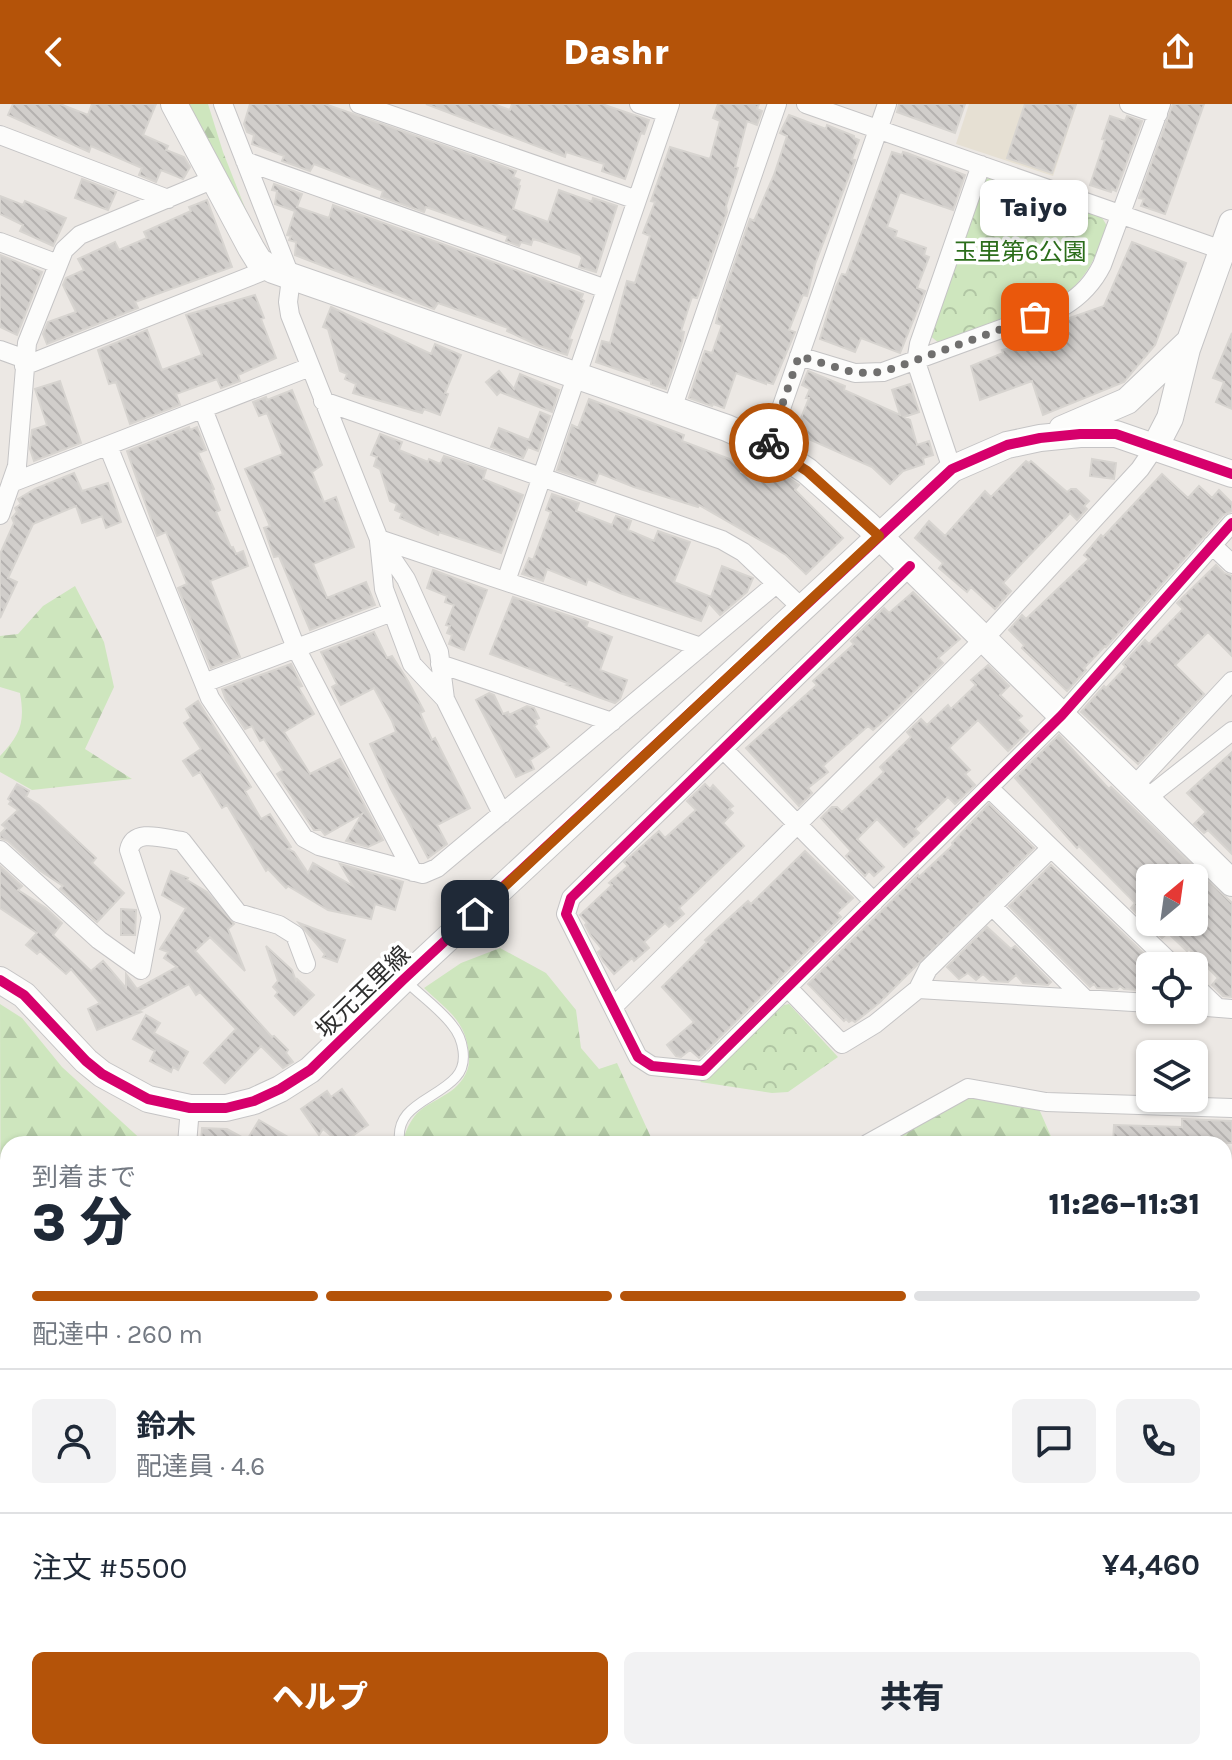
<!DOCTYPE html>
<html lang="ja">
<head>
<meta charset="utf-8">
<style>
	:root { --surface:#fff; --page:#f2f2f3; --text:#1f2937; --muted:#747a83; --line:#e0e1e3; --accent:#b45309 }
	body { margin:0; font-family:Karla,"Noto Sans JP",sans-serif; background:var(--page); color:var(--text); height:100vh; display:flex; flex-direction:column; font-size:30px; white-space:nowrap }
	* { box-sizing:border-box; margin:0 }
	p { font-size:26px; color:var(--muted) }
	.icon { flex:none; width:44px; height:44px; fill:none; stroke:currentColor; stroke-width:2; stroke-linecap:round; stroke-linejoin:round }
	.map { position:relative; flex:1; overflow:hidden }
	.side { position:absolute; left:0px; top:1032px; width:1232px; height:624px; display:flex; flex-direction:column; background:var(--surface); border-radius:24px 24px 0 0; box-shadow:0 2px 6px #0004 }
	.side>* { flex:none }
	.needle { width:52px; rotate:29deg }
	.buttons { position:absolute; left:1136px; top:760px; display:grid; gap:16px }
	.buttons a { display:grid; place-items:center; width:72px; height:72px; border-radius:12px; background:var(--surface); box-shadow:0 2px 6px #0004; font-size:40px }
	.pin { position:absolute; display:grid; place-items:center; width:68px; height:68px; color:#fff; margin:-34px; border-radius:16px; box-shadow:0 4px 12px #0006 }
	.courier { position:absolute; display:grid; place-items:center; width:80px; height:80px; margin:-40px; border:6px solid #b45309; border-radius:50%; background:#fff; color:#222; box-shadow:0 2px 10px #0007 }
	.bubble { position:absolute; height:56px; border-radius:12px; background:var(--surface); box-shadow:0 2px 6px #0004; font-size:26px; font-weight:800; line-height:56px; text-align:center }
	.summary em { font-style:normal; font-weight:800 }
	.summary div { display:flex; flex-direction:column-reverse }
	.summary { display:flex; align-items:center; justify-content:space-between; height:136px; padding:0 32px }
	h1 { font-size:52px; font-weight:800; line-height:60px }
	.bar { display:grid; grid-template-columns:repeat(4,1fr); gap:12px 8px; align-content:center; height:96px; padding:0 32px }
	.bar i { height:10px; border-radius:6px; background:var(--line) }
	.bar .active { background:var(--accent) }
	.bar p { grid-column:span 4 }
	.line { display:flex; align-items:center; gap:20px; padding:0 32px; border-top:2px solid var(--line) }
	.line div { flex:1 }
	.round { display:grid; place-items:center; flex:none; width:84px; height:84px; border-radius:12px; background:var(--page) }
	.button { display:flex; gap:16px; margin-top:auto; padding:16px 32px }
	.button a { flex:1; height:92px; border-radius:12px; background:var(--accent); color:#fff; font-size:32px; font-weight:800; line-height:92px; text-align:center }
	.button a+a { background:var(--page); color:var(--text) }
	header { display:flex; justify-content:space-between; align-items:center; height:104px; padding:0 32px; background:var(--accent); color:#fff; font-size:36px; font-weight:800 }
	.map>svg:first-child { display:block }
</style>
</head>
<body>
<header><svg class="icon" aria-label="back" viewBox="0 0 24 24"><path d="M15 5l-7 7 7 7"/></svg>Dashr<svg class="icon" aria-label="share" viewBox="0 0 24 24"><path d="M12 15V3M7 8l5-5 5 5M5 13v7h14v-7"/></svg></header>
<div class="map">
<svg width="1232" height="1656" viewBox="0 0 1232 1656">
	<defs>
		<pattern id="forest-firs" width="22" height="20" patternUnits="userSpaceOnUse" patternTransform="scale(2)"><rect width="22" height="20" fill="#cee6be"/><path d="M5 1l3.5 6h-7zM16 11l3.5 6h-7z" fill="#b1c6a4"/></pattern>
		<pattern id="park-crowns" width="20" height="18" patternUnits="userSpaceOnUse" patternTransform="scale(2)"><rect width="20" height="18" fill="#cee6be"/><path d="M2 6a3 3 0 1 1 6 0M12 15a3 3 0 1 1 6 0" fill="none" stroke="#b1c6a4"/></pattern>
		<pattern id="building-back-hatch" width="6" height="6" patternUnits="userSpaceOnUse" patternTransform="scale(2)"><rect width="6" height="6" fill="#d1cecb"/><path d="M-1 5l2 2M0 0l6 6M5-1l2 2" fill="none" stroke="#b4b1af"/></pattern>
	</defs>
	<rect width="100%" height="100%" fill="#ece8e4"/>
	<path fill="#e6e0d3" d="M969,0h108l-24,72 -97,-32z"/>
	<path fill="url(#forest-firs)" d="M184,0h24l15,48 30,76z
		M75,482l29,56 10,45 -29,62 47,30 -100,11 -32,-18v-16c21,-22 25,-34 20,-63l-20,-6v-51l18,-2 25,-28z
		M500,844l46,25 30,37 5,38 18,21 18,-6 37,81h-248l-2,-7c11,-31 22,-29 47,-46 10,-7 19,-20 18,-32 -1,-37 -20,-47 -45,-71l37,-25z
		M0,900l22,14 40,49 84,77h-138v491l-6,1z
		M979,990l60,15 14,32 6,3h-171l78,-47z
		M75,1648h383l-9,8h-377z
		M859,1648h84l7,8h-80z
		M967,1648h95l2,8h-86z"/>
	<path fill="url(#park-crowns)" d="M987,74l114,38 6,10c-11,31 -20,54 -48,73l-120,44 -10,-8 52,-153z
		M789,900l49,53 -50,35 -16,1 -72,-11 84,-77z"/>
	<path fill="url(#building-back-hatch)" stroke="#d7d4d0" stroke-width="2" fill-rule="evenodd" d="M13,0h47l28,11 4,-11h64l-13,31 25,11 -2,4 18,7 6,10 -7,12 -22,-9 -5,12 -17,-7 3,-7 -51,-22 -2,6 -81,-37z
		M250,0h75l191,67 -3,6 7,3 -2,5 2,1 -7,23 35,13 11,-32 33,12 1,-4 24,8 -21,66 -17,-5 3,-9 -2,-3 -40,-14 -7,-2 -2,6 -10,-3 -2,4 -13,-5 2,-5 -82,-29 -2,5 -43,-15 2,-6 -69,-27 -4,7 -28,-10 2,-5 -32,-12 2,-9 -7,-3 -3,-8z
		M426,0h68l16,6 2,-6h90l47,16 -5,14 -3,-1 -16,46 -23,-8 2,-7 -38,-12 -1,5z
		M718,0h41l-2,5 5,2 -5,14 -10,-4 -12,46 3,1 -12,38 1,6 -30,86 -5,-1 -11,34 3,1 -2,10 -16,47 -15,-5v-3l-55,-19 6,-21 8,2 17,-62 8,2 15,-47 -7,-3 12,-31 -4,-1 19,-54 40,12 10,-38 -7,-3z
		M899,0h66l-10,29 -58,-21z
		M1025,0h51l-24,69 -45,-15z
		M1173,0h31l-39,110 -24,-8 3,-7 -5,-1z
		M789,11l37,14 1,-4 27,11v2l5,2 -7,19 3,1 -40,104 -8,32 -4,-1 -14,35 6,2 -22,52 -7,-2v2l-30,-11 -12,35 -11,-4 -1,2 -23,-8 16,-47 7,2 10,-28 -6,-2 4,-18 30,-86 4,2 20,-46 13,-39 -7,-3z
		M1110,12l15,5 2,-5 15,5 -26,70 -4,-2 -1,3 -21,-7 15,-45 -3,-1z
		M892,48l10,3 1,-3 4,1 58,22 -12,35 -53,-18 -13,35 10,4 -2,6 31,11 -2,7 5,2 -12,31 8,3 -25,62 -39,-15 -6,14 -35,-13 16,-52 6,-13 4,1z
		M82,75l34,13 -8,18 -33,-12z
		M274,80l28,10 -5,13 32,11 4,-13 250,89 -2,5 3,2 -15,38 3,1 -5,15 -30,-10 -30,-14 1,-3 -30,-11 -40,-14 -4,6 -139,-54 1,-13 -7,-2 2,-4 -4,-1 8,-24 -20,-7 2,-13 -5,-1z
		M0,92l23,9 2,-4 41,17 -13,28 -33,-15 3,-6 -23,-11z
		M207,96l25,67 -97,35 3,6 -91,36 -4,-10 5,-12 28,-10 -13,-27 3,-7 18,-8 -6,-11 37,-17 4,8 28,-12 -3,-6 47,-21 -2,-4z
		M1132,138l54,21 -31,82 -31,37 -81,33 -11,-34 -52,19 -9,-34 32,-13 -1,-3 65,-15 -3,-15 40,-14z
		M0,151l42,17 -25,63 -17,-8z
		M255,191l9,23 -3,1 15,39 -38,17 2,6 -19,7 -4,-9 -41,15 4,11 -50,19 -14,-42 -7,2 -11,-34 49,-20 15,40 40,-15 -16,-40z
		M331,203l100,47 4,-10 26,11 -16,38 3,1 -8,21 -16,-6 -2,4 -69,-20 3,-9 -11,-5 2,-5 -7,-3 -12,-42 -5,-2z
		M1232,229v76l-16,-7 8,-20 -11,-4z
		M499,267l15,18 6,-15 39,16 -7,22 -52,-20 -3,3 -11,-13z
		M808,267l37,15 -1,4 56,25 -8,-25 18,-6 9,28 -15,5 6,3 7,25 12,-4 4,14 -10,3 1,6 -21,7 -13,13 -18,-17 -77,-34 14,-35h-3l4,-9 -8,-4z
		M60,277l21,62 -47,18 -4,-12 2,-19 15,-5 -12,-36z
		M292,286l30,75 -10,7 12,30 12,-5 18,50 -41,17 14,34 39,-16 9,23 -65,25 -31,-74 -5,1 -10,-29 6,-2 -25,-57 38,-15 -16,-41 -8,3 -6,-14 13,-5 1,3z
		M589,295l95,36 -2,6 50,19 11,6 -2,6 21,9 3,-6 4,1 6,-7 24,16 -4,5 48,48 -37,36 -20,-19 -87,-50 -1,2 -64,-20 -35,-14 -4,10 -38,-13 15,-45 6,3z
		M540,308l10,4 -12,35 -10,-4 -5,11 -32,-11 8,-19 30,12z
		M189,323l1,3 7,-3 9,23 -8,3 16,36 -2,1 8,20 -4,2 15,36 2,-1 3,7 7,-3 5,15 -38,15 30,76 -29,11 -33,-80 9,-4 -21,-52 -9,4 -30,-85z
		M380,330l22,8 -3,8 29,12 1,-3 11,5 4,-8 42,14 -3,9 40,16 -22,58 -62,-21 -1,3 -38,-17 2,-5 -7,-3 2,-6 -7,-3 -10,-32 -6,-3 3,-9 -6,-2z
		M1092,355l24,4 -2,16 -24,-3z
		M1026,357l3,2 2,-2 36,31 4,-3h5l13,12 -5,5 3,3 -10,11 -7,-7 -67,70 8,8 -16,18 -24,-22 -4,5 -28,-24 4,-5 -28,-25 14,-17 16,15 40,-45 6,6z
		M74,369l8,18 26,-8 13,39 -15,6 -4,-12 -20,7 -6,-17 -43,18 -25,54 9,4 -17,36v-64l14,-31 -2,-5 5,-6 -2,-4 6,-4 -3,-5 17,-10z
		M1162,370l26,24 11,-12 13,12 7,-8 13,13v8l-9,4 -117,132 -1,-1 -21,22 2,2 -19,21 -45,-43 2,-3 -15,-15 13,-15 4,4 63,-60 -5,-4 17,-20 2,2z
		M552,390l27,9 -3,8 36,14 4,-9 15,5 -3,9 26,11 4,-10 32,11 -16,40 37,15 11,-31 31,12 -6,14 -27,23 -11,-12 -8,18 -81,-28 -32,-14 -2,6 -39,-16 -4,12 -21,-7 7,-16 4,2 18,-48 -5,-2z
		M1216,461l8,8 8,3v80l-24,-24 -33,33 29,29 -66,70 -57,-52 23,-26 2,2 20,-21 -3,-3 22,-24 4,4 34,-35 -6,-6z
		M433,466l54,20 -23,60 -15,-6 3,-9 -5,-2 3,-7 -4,-1 8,-20 -9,-3 2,-6 -20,-8z
		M913,488l47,47 -22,19 5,5 -53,52 -17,15 -5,-4 -45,40 5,6 -20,16 4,5 -13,13 -53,-58 71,-63 -4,-4 41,-37 -3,-3 33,-33 5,5z
		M513,493l75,25 -2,5 26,10 -12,33 27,10 -7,19 -5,4 -17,-6 -31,-12 3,-1 -80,-30z
		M374,528l13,26 5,-2 16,25 16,30 -4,2 12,27 3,-2 35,70 -33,17 10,19 -19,14 -37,-69 -21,-45 26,-12 -4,-11 -18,-33 -33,17 -9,-18 5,-3 -16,-32z
		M291,560l11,22 -4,1 16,27 -30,18 26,42 30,-15 43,81 -15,7 -22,-6 16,-27 -37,21 -4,-5h-7l-37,-56 6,-4 -19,-31 -4,2 -8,-15 -7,3 -19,-29 -4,-11z
		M988,561l21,21 -9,9 22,21 -5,4 11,11 -20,20 -30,-31 -29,28 21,22 -5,4 10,11 -20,19 -7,-7 -33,32 4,4 -15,14 -27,-28 -20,20 27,28 -10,9 -5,-5 -4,5 -19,-20 5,-5 -30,-33 11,-11h5l5,5 42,-40 -4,-5 31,-30 -4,-5 14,-13 6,6 21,-20 3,4 25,-24 -5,-5z
		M489,589l5,2 9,19 5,-2 1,3 18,-9 7,2 5,10 -4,2 2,4 -3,2 15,21 -19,13 4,9 -18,8 -40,-77z
		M198,597l53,86 -6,4 16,28 9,-5 21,33 -3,2 6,3 14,21 5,-10 40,23 -13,-22 63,18 -8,28 -20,-6 -4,15 -43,-9 -40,-24 -2,2 -18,-19 -2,2 -39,-66 -5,3 -22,-36 -7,4 -10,-15 18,-12 -17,-26 7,-5 -5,-9z
		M1059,631l50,54 2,-2 121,116v94l-9,-1 -11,-11 6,-7 -29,-29 -2,2 -19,-18 -6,5 -31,-30 4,-5 -56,-57 -2,2 -62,-70zM1150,774h44v44h-44z
		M1232,648v102l-24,-24 -4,3 -10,-9 12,-12 -19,-19z
		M17,680l12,7 -3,6 13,8 57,53 -4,5 32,30 -27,29 -37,-33 3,-3 -24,-16 -31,-29 -8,-3v-4l6,-6 -4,-3 16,-15 -9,-6 2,-3 -3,-2z
		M705,680l5,5 3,-4 20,21 -4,3 4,4 -10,10 21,23 -65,62 5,6 -15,13 -4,-4 -21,19 5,6 -15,13 -2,-3 -18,16 -11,-13 -5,-9 4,-3 -11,-13 -6,-11 2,-2 -7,-8 32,-30 -3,-2 19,-17 -4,-4 7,-6 28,-25 6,7 31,-28 -9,-9z
		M989,700l45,44 -155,155 -24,19 -3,-2 -3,2 -3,-3 -2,2 -36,-37 110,-109 1,2 34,-32 -1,-2z
		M805,747l48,47 -16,15 4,4 -142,141 -9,-8 -9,7 -5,-1 -9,-11 27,-23 -32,-35 45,-45 -2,-2 43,-39 3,3z
		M1051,761l106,101h-7v11l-12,13 -14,-1 -4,-3 -3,3 -20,-1 -3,-4 -4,3 -81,-81z
		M0,762l22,20 -4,4 28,18 16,15 -9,12 38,36 12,-10 23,27v-14l11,15 40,-22 -13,-9 4,-6 -8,-3 26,-41 -24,-13 9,-24 17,7 -1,2 20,12 27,32 -6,5 17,42 -35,-34 -15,14 77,86 2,-1 14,14 -2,3 7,9 -10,6 -22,-22 -36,37 -21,-20 32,-34 -36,-37 -4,3 -7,-11 -51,27 3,1 -44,18 -9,-21 12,-6 -29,-34 -5,5 -26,-23 -3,3 -11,-9 11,-12 -37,-25z
		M121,805l15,1 -1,25h-14z
		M299,819l46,17 -8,22 -14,-5 2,-3z
		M987,823l24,22 4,-3 36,36 -3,3 -25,-2 -7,-8 -8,7 -17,-1 -8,-7 -7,6 -8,-7 -9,6 -12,-12z
		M266,842l26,24 4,11 1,-2 17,16 -20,20 -19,-19 3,-4 -5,-5 5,-6z
		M146,911l14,8 -6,10 34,19 -10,18 -5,-3 -2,5 -21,-11 5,-10 -22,-12z
		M342,985l26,36 -27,19 -18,-15 -4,6 -18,-26 26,-18 4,6z
		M1182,1015l50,2v22l-119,1 1,-19 68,2z
		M259,1016l41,24h-99l1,-16 25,1 20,11z"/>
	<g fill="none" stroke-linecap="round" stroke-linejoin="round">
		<defs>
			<path id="lane" d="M400,1040c-7,-39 36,-44 56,-67 13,-14 7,-39 -4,-52 -12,-16 -31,-29 -45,-43
				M0,1591l8,-4"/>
			<path id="street" d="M223,0l68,174 -3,24 2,13 89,224 27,40 33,73 6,47
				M359,0l278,96
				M639,0l28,9
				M806,0l416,146
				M1129,0l29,10
				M0,31l168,64
				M245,57l361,128
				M0,138l58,22
				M0,246l25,9
				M799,252l56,17 28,-1 181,-66c18,-11 29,-23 38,-41l59,-161
				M24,262l247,-98
				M323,297l399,139 21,12 60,57
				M203,305l93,239 117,224
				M672,305l105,-305
				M108,342l102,252 94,140 15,8 104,28 14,-6 339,-284
				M768,342l119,-342
				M952,365l-36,-107 3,-18 62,-179
				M11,379l299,-116
				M0,411l17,-49 10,-123 37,-93 16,-15 134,-56
				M379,435l322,108
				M379,437l5,48 28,75 33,35 57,115
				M1212,441l20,19
				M910,462l-339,332 -5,16 72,143 14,9 51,5 359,-356 170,-192
				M506,477l164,-477
				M440,560l172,58
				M204,579l188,-71
				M723,645l151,153
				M1134,682l98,-105
				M989,684l185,178
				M1147,694l85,-67
				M0,746l99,90 42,30 10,-53 -22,-67c5,-23 36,-11 53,-9l56,72 41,12 16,10 11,29
				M992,802l92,92
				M1194,881l24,23
				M787,883l55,57 33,-20 43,-35 10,-20 123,-121
				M918,885l232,14
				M1194,902l38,3
				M613,903l370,-367 157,-171 15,-22
				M187,1040l3,-36
				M867,1040l101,-56 78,14 186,6
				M1224,1230l8,-3
				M1224,1272l8,-1
				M1224,1324l8,-9
				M1232,1464l-3,4 3,82
				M846,1648l11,8
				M1070,1648l1,8
				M1152,1648l3,8
				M457,1656l9,-8
				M586,1656l5,-8
				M695,1656l5,-8
				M805,1656l6,-8"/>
			<path id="secondary" d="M174,0l77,144 8,13 14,9 454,158 50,23 30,20 61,54 364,358
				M1062,325l65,-28 62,-59
				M1155,343l15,-29 17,-69 45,-126
				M0,876l24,15 62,66 16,13 46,25 42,9h36l28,-7 26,-12 30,-19 94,-91 548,-510 55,-24 33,-7 40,-4h36l116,40"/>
		</defs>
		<use href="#lane" stroke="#c5c4c5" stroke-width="11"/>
		<use href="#street" stroke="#c5c4c5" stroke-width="20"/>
		<use href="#secondary" stroke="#c5c4c5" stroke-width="28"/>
		<use href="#lane" stroke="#fcfcfb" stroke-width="9"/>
		<use href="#street" stroke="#fcfcfb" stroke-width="18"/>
		<use href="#secondary" stroke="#fcfcfb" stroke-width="26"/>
		<defs>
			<path id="cycleway" d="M910,462l-339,332 -5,16 72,143 14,9 51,5 359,-356 170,-192
				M0,876l24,15 62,66 16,13 46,25 42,9h36l28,-7 26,-12 30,-19 94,-91 548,-510 55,-24 33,-7 40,-4h36l116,40"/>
		</defs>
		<use href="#cycleway" stroke="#fff" stroke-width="15"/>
		<use href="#cycleway" stroke="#d6006c" stroke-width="10"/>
	</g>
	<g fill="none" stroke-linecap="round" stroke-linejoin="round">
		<path stroke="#706f6e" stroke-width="8" stroke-dasharray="0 14.4" d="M769,339l30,-87 56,17 28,-1 152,-55"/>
		<path stroke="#b45309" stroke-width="10" d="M475,810l404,-378 -72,-65 -39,-25 1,-3"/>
	</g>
	<g text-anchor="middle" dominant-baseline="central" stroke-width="7" stroke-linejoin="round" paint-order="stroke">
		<g font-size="24" fill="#2c6e1b" stroke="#fff">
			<text x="1020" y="148">玉里第6公園</text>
		</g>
		<g font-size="24" fill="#2e2e2e" stroke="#fff">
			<text transform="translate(363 888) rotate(-44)">坂元玉里線</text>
		</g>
	</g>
</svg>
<div class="buttons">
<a><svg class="needle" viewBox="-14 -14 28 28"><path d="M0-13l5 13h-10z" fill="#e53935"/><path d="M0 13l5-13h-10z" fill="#747a83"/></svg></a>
<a><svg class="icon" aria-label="locate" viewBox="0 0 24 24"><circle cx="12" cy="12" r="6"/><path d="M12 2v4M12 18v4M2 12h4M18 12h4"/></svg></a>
<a><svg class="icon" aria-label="layers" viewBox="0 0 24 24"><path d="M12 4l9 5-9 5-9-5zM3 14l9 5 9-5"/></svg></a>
</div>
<div class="pin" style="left:1035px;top:213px;background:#ea580c"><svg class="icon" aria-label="bag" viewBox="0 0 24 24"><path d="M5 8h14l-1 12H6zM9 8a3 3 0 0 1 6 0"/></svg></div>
<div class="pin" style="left:475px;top:810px;background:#1f2937"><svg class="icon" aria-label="home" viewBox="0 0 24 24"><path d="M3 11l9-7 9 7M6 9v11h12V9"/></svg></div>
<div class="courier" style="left:769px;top:339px"><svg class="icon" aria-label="bike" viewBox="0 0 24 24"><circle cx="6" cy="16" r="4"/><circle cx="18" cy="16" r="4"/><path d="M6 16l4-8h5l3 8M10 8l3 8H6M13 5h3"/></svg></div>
<div class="bubble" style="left:980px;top:76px;width:108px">Taiyo</div>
<section class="side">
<div class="summary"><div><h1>3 分</h1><p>到着まで</p></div><em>11:26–11:31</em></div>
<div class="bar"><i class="active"></i><i class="active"></i><i class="active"></i><i></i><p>配達中 · 260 m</p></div>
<div class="line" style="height:144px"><a class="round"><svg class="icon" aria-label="person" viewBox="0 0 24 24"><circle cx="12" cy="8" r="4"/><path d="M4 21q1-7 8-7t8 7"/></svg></a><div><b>鈴木</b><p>配達員 · 4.6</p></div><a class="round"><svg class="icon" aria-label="chat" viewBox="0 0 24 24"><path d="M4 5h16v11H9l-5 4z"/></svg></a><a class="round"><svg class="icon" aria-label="phone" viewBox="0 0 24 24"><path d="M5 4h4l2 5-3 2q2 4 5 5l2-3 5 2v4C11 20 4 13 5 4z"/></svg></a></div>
<div class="line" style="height:104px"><div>注文 #5500</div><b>¥4,460</b></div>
<div class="button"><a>ヘルプ</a><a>共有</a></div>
</section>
</div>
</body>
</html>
